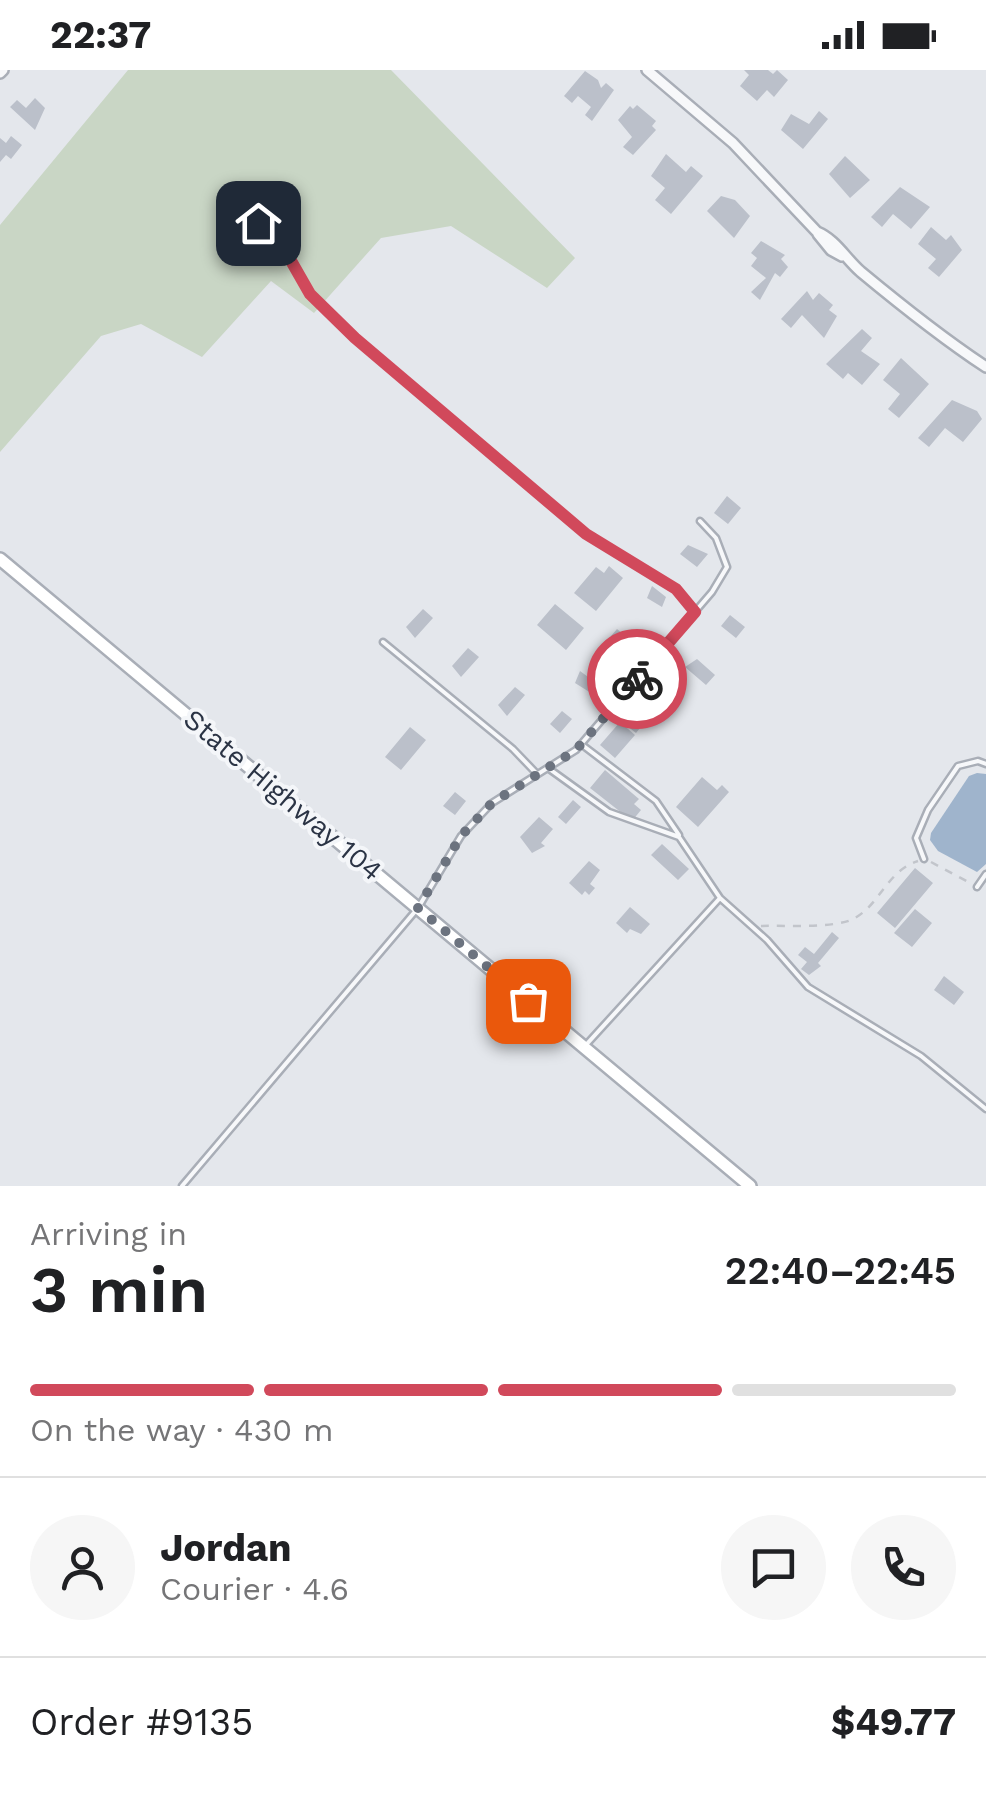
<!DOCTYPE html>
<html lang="en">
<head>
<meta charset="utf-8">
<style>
	:root { --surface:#fff; --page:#f6f6f6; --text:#202124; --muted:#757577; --line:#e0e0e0; --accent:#d1495b }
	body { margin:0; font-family:"Work Sans",sans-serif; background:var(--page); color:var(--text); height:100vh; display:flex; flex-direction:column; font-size:38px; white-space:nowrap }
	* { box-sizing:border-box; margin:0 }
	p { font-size:32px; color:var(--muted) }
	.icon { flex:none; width:55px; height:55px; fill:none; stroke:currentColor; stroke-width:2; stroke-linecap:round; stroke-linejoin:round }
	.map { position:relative; height:1116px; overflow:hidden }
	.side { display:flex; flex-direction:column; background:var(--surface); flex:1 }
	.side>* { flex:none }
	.pin { position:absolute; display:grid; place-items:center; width:85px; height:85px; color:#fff; margin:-42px; border-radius:20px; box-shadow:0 5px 15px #0006 }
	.courier { position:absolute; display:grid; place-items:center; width:100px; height:100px; margin:-50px; border:8px solid #d1495b; border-radius:50%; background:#fff; color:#222; box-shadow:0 2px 12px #0007 }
	.summary em { font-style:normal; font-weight:600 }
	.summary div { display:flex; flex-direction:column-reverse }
	.summary { display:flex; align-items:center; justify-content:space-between; height:170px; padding:0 30px }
	h1 { font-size:65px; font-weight:600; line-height:75px }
	.bar { display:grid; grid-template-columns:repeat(4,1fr); gap:15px 10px; align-content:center; height:120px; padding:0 30px }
	.bar i { height:12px; border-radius:8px; background:var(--line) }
	.bar .selected { background:var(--accent) }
	.bar p { grid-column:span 4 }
	.line { display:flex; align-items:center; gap:25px; padding:0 30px; border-top:2px solid var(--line) }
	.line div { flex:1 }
	.round { display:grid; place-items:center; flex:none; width:105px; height:105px; border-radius:52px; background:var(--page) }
	.status { display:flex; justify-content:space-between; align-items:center; height:70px; padding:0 50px; background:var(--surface); direction:ltr }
	.status svg { height:28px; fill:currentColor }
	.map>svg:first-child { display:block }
</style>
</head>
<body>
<div class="status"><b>22:37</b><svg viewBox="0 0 49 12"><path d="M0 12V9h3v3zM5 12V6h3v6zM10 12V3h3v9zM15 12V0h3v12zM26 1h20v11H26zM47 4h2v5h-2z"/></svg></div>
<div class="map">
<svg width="986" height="1116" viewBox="0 0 986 1116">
	<rect width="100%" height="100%" fill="#e4e7ec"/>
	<path fill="#c9d6c5" d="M128,0h263l184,188 -28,30 -96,-62 -70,12 -67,75 -43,-32 -69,76 -61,-33 -40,12 -101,116v-227z"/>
	<path fill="#9fb4cc" d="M977,703l9,1v90l-9,8 -39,-21 -8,-11 1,-7 38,-57z"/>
	<path fill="#bbc0ca" d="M744,0h24l5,4 4,-4 11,10 -14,17 -7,-7 -10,11 -17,-15 9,-11z
		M585,1l13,9 3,8 5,-5 8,7 -22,31 -7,-6 6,-8 -13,-11 -6,7 -8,-7z
		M35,28l10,10 -10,22 -25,-23 7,-7 9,8z
		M637,35l19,16 -4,5 4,4 -23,25 -10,-8 9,-10 -14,-17 12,-14 3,3z
		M819,41l9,8 -25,30 -22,-19 10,-16 18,10z
		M11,66l11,9 -11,14 -5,-4 -6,7v-24l6,5z
		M666,84l20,18 5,-6 12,10 -32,38 -16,-14 10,-12 -14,-12z
		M845,86l25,24 -20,18 -21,-24z
		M900,117l30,20 -19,22 -18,-15 -11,13 -11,-10z
		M721,126l14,4 15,16 -16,22 -27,-27z
		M931,157l15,13 5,-5 11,15 -23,27 -11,-9 8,-9 -18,-15z
		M761,171l24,14 -4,4 7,8 -8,10 -5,-4 -15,27 -9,-8 15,-14 -15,-12 6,-8 -6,-5z
		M807,221l6,9 6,-7 14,12 -4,5 8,6 -13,22 -22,-23 -11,13 -10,-9z
		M862,259l10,9 -11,13 19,13 -18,21 -14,-12 -5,6 -17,-15z
		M901,288l28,26 -30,34 -11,-9 12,-15 -17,-14z
		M952,330l25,11 5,8 -19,23 -18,-14 -16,19 -11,-9z
		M727,426l14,12 -13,16 -14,-11z
		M688,475l20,9 -11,13 -17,-13z
		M609,496l14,12 -27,33 -22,-18 22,-26 8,6z
		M652,516l14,11 -4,10 -15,-9z
		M555,534l29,24 -18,22 -29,-25z
		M423,539l10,9 -18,20 -9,-11z
		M730,545l15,12 -9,11 -15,-12z
		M617,559l16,13 -7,9 -13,-10 -2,-5z
		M468,578l11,9 -18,20 -9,-11z
		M697,589l18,16 -9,10 -21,-18z
		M580,601l15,11 1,5 -5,6 -16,-10z
		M659,606l20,16 -9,11 -19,-17z
		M515,617l10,8 -18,21 -9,-11z
		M634,636l14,12 -12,15 -15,-12z
		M562,641l10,8 -12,14 -10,-9z
		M620,652l15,13 -20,23 -15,-13z
		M410,657l16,13 -25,30 -16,-13z
		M605,700l34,29 -5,5 7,6 -9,11 -42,-33z
		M702,707l15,13 5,-5 7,7 -31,35 -22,-20z
		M455,722l11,9 -11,14 -12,-9z
		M573,730l8,7 -15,17 -8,-7z
		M539,747l14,12 -12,14 4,3 -13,7 -12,-16z
		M662,774l27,25 -11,11 -27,-25z
		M589,791l11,9 -10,14 5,4 -6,7 -4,-4 -3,4 -13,-12z
		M915,798l18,15 -38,45 -18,-15z
		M630,837l20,17 -9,10 -11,-5 -3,4 -11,-10z
		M915,839l17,14 -20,24 -18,-14z
		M832,862l7,6 -21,25 3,3 -12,9 -8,-6 6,-7 -9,-7 7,-8 9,7z
		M944,906l20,16 -10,13 -20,-15z"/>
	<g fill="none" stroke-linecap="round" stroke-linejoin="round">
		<defs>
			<path id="service" d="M259,153l22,22 29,49 45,44 231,196 90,55 19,23
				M383,572l130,107 24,25
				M581,674l75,57 23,34
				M548,698l61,44 70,25 41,61 47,42 41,47 113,69 65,53
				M924,789l-8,-21 12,-28 30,-44 20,-5 8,3
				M977,817l9,-13
				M585,976l135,-148
				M182,1116l236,-278 43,-72 31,-33 84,-53 136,-158 15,-25 -11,-29 -16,-17"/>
			<path id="minor" d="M647,0l86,73 84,89c19,8 28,26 44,40 41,34 81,66 125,95
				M0,3l3,-3
				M818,164l13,16 11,6"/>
			<path id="secondary" d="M0,489l750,627"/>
		</defs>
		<use href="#service" stroke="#a9aeb7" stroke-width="9"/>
		<use href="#minor" stroke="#a9aeb7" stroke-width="14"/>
		<use href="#secondary" stroke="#a9aeb7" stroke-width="16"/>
		<path stroke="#c2c5cb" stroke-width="2.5" stroke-dasharray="8 8" stroke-linecap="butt" d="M931,792l41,22
			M761,856c22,-1 76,3 94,-8 26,-15 32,-47 63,-57"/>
		<use href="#service" stroke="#f7f8fa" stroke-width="4"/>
		<use href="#minor" stroke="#f7f8fa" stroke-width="9"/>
		<use href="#secondary" stroke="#fff" stroke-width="11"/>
	</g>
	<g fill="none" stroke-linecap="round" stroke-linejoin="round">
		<path stroke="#6c737f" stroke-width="10" stroke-dasharray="0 18" d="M528,931l-110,-93 43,-72 31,-33 84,-53 61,-71"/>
		<path stroke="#d1495b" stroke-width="12" d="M258,153l24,22 28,49 45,44 231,196 90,55 19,23 -58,67"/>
	</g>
	<g text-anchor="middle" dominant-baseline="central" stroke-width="8" stroke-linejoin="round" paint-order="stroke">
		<g font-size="28" fill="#2b3445" stroke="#f4f6f9">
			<text transform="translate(283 725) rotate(40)">State Highway 104</text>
		</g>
	</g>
</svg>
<div class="pin" style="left:528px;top:931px;background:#ea580c"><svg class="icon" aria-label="bag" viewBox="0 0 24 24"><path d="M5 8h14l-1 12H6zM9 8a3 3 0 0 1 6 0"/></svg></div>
<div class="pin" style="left:258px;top:153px;background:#1f2937"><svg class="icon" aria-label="home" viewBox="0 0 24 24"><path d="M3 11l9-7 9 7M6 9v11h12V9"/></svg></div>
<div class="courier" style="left:637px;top:609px"><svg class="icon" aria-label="bike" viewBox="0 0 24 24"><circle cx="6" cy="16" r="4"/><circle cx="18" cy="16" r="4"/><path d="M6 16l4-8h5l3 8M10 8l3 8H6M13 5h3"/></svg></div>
</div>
<section class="side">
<div class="summary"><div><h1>3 min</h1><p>Arriving in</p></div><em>22:40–22:45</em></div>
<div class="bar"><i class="selected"></i><i class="selected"></i><i class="selected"></i><i></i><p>On the way · 430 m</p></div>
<div class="line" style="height:180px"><a class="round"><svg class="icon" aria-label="person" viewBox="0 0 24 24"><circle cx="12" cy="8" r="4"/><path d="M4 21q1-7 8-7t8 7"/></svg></a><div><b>Jordan</b><p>Courier · 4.6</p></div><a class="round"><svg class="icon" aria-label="chat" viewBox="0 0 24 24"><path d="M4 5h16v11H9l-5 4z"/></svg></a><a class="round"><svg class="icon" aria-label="phone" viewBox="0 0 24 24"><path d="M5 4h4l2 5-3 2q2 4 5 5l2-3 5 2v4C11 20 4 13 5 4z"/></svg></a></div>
<div class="line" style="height:130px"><div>Order #9135</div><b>$49.77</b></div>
</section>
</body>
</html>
